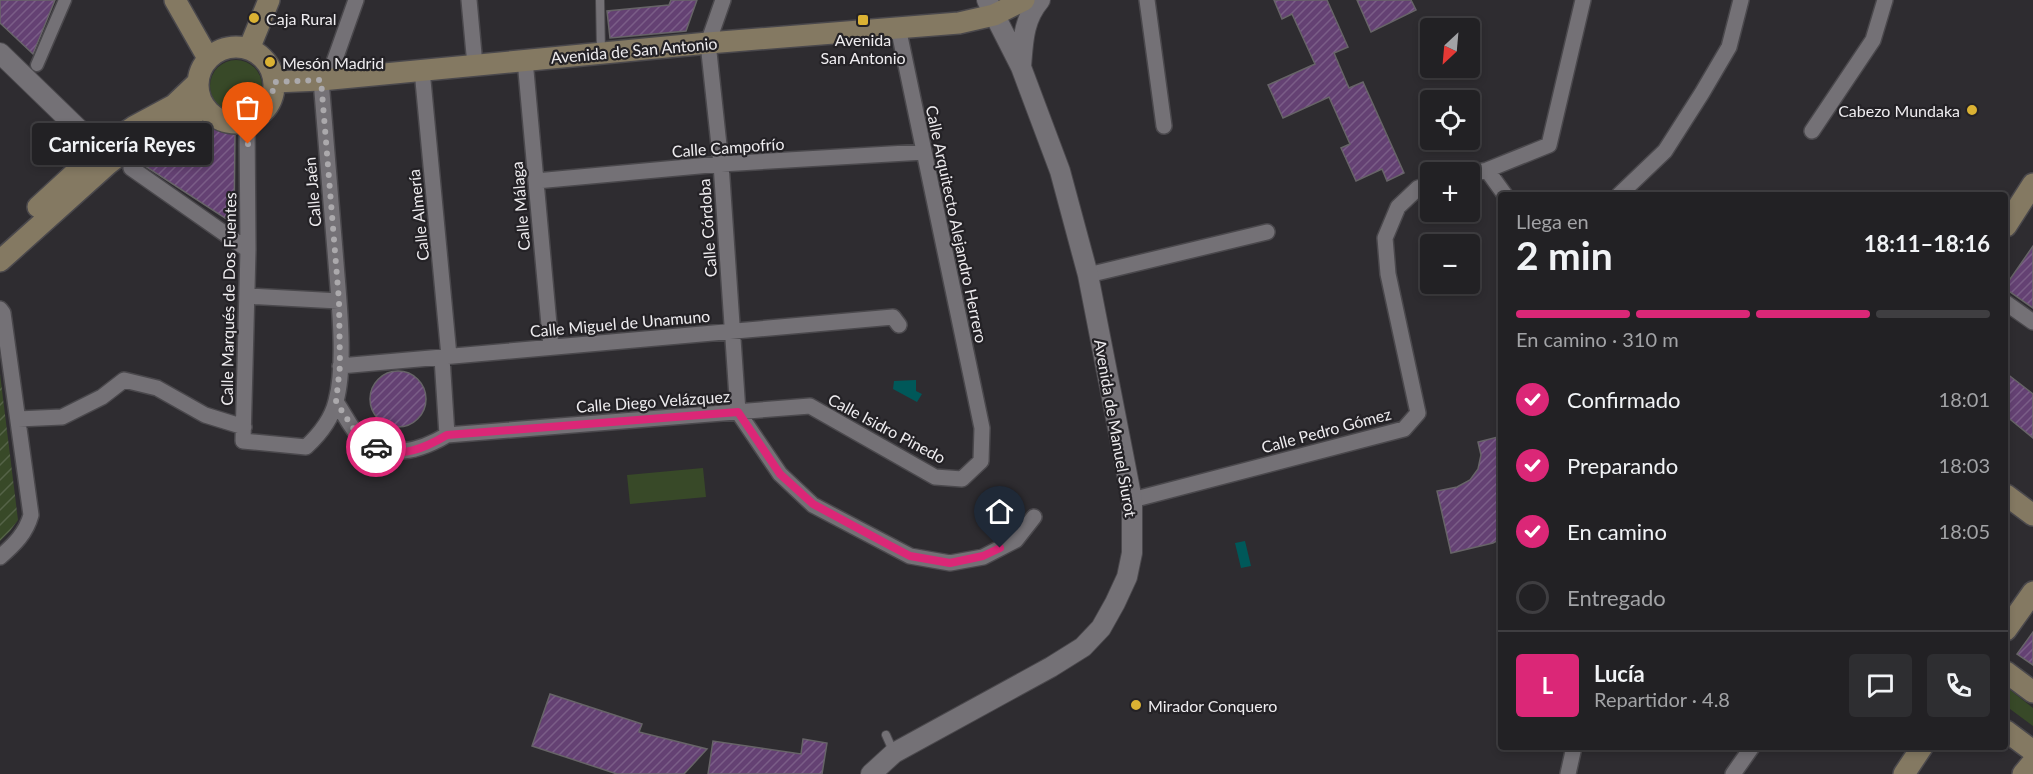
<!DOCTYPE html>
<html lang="es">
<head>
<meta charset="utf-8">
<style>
	:root { --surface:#222124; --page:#2e2e31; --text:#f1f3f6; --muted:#a2a3a6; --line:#3f3e41; --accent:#db2777 }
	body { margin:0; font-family:Lato,sans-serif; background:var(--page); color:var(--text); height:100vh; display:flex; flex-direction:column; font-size:22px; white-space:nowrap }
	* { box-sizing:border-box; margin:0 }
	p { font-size:20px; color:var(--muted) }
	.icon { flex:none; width:33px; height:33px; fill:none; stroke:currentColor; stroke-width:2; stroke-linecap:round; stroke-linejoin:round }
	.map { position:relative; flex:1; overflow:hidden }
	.details { position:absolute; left:1498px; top:192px; width:510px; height:558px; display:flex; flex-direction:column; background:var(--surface); border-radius:6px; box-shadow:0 3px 9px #0003,0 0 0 2px var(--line) }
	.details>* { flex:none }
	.needle { width:39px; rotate:206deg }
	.fabs { position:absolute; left:1420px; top:18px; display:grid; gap:12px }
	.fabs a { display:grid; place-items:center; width:60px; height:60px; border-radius:6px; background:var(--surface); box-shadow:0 3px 9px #0003,0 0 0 2px var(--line); font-size:30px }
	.pin { position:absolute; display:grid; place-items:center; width:51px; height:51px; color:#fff; margin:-62px -26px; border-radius:50% 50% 50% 0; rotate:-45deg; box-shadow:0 0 6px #0007 }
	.pin .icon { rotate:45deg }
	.courier { position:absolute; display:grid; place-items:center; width:60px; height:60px; margin:-30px; border:4px solid #db2777; border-radius:50%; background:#fff; color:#222; box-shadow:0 2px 8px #0007 }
	.bubble { position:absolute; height:42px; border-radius:6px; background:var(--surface); box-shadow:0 3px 9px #0003,0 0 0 2px var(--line); font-size:20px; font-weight:700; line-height:42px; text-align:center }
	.summary em { font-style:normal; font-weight:700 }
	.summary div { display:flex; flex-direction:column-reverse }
	.summary { display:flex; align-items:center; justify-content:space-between; height:102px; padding:0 18px }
	h1 { font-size:39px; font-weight:700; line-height:45px }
	.bar { display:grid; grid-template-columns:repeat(4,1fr); gap:9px 6px; align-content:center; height:72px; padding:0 18px }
	.bar i { height:8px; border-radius:4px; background:var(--line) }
	.bar .current { background:var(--accent) }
	.bar p { grid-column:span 4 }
	.line { display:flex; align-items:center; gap:15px; padding:0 18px; border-top:2px solid var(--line) }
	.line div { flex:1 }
	.round { display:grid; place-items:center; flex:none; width:63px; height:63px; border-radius:6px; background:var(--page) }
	ol { padding:0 18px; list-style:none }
	li { display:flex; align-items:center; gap:18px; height:66px }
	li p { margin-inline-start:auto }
	li .icon { padding:6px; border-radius:50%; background:var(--accent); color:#fff; stroke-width:4 }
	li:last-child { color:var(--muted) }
	li i { width:33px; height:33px; border:3px solid var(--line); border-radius:50% }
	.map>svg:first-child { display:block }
</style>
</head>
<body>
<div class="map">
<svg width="2033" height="774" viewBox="0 0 2033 774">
	<defs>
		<pattern id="garden-furrows" width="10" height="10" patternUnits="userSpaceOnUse" patternTransform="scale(1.5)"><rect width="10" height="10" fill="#384928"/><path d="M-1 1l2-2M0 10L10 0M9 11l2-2" fill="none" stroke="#556348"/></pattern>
		<pattern id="building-hatch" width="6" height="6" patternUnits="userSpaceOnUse" patternTransform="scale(1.5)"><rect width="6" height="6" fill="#644173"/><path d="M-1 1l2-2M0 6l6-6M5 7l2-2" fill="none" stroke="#7a5d87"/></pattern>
	</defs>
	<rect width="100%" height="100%" fill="#2e2c30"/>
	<path fill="#384928" d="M210 86a26 26 0 1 1 52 0a26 26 0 1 1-52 0Z
		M703,468l3,29 -76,7 -3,-29z
		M2009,689l24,19v18l-27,-20v-11z"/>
	<path fill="url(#garden-furrows)" d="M0,374l18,146 -8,11 -10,10z"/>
	<path fill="#005859" d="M916,380v11l6,3 -5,8 -24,-13 1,-8z
		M1245,541l6,25 -10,2 -6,-25z"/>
	<path fill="url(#building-hatch)" stroke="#676468" stroke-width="1.5" d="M0,0h55l-22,54 -33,-31z
		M671,0h26l-11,31 -76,7 -3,-27 62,-6z
		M1274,0h53l21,47 -14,6 15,35 14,-6 41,91 -17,8 -5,-12 -26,12 -15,-33 9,-4 -21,-47 -46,21 -15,-33 47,-21 -23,-50 -10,5z
		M1357,0h54l5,10 -45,22z
		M204,123l22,10 9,1 -1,90 -89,-58z
		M2033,246v62l-27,-19v-4z
		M370 399a28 28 0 1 1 56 0a28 28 0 1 1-56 0Z
		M2006,373l27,21v44l-27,-22z
		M1502,436v102l-9,5 -42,10 -14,-62 20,-4 13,-7 8,-11 3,-14 -3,-13z
		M2033,632v33l-16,-11z
		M550,694l92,30 -3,8 68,17 -23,25h-67l-85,-28z
		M803,739l24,4 -5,31h-114l5,-33 88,13z"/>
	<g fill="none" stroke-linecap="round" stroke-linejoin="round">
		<defs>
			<path id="service" d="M600,0l1,52
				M886,735l8,18"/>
			<path id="pedestrian" d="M37,65l28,-65"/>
			<path id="minor" d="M469,0l6,65
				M723,0l-15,43 13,121 17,248 42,62 33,31 97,51 40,7 33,-6 33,-17 18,-23
				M1147,0l17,126
				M525,60l26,287
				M422,70l27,286
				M328,79l28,-79
				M247,122l1,128 -5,191 63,6c13,-12 26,-29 30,-46 10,-37 3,-99 0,-138 -5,-61 -10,-122 -15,-183
				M1812,131l61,-91 12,-40
				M131,168l117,82
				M1487,170l18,25
				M1470,174l17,-4 62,-25 34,-145
				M536,181l185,-17 203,-12
				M1619,195l46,-44 37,-58 27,-46 12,-47
				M1088,275l179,-43
				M247,296l92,5
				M2006,303l27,19
				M0,309l3,4 28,202c-5,18 -16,29 -31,42
				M442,358l5,77
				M340,366l553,-49 6,8
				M336,402c8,11 15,27 24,35 28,24 60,14 87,-2l363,-29 125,71 27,2 19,-18 1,-33 -84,-401
				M18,419l44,-2 40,-20 22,-17 33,8 48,27 39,12
				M1132,500l272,-71 14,-16 -30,-139 -3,-36 13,-31 20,-19 13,-4
				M1568,774l6,-27
				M1733,774l19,-27"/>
			<path id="tertiary" d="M0,53l100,97
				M1021,67c2,-25 2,-47 19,-67
				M871,774l23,-21 157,-86 32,-20 18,-19 14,-25 12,-26 5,-24v-53l-44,-225 -28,-104 -39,-104 -34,-67"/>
			<path id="secondary" d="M175,0l33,58
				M198 85a38 38 0 1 1 76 0a38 38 0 1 1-76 0Z
				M249,49l20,-49
				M274,82l47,-2 387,-37 251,-20 35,-8 30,-15
				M38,207l62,-57 35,-24 39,-21 23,-22
				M2006,226l27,-42
				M0,261l108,-97 38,-29 59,-27
				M2006,495l27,20
				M2006,630l27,-38
				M2006,672l27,20
				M2006,731l27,20
				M1904,774l18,-27
				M2023,774l10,-12"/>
		</defs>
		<use href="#service" stroke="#4a484c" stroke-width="10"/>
		<use href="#pedestrian" stroke="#4a484c" stroke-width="15"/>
		<use href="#minor" stroke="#4a484c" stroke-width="18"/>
		<use href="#tertiary" stroke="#4a484c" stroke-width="22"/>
		<use href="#secondary" stroke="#4a484c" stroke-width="24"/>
		<use href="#service" stroke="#747176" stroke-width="8"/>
		<use href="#pedestrian" stroke="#747176" stroke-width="12"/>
		<use href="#minor" stroke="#747176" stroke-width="15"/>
		<use href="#tertiary" stroke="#747176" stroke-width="20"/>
		<use href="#secondary" stroke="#847962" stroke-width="21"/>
	</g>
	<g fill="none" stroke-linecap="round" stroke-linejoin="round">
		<path stroke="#aba9ac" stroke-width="6" stroke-dasharray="0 10.8" d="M248,144l-2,-22c19,-9 26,-20 28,-40l47,-2 18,221 1,65 -4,36 23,35 17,10"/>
		<path stroke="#db2777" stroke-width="8" d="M376,447c25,12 49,1 71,-12l291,-23 42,62 33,30 74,40 23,12 40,7 33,-7 17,-8"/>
	</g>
	<g fill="#dbb233" stroke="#242226" stroke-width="2">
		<circle cx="254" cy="18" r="6"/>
		<rect x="857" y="14" width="12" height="12" rx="3"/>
		<circle cx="270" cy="62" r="6"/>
		<circle cx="1972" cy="110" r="6"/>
		<circle cx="1136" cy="705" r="6"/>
	</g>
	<g text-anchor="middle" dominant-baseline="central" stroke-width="4.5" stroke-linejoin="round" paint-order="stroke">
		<g font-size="16" fill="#eeecef" stroke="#242226" text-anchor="start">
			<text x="266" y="18">Caja Rural</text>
			<text x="863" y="39" text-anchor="middle">Avenida<tspan x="863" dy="18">San Antonio</tspan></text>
			<text x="282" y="62">Mesón Madrid</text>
			<text x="1960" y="110" text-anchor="end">Cabezo Mundaka</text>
			<text x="1148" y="705">Mirador Conquero</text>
		</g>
		<g font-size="16" fill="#eeecef" stroke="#242226">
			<text transform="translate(634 50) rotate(-5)">Avenida de San Antonio</text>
			<text transform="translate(728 147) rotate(-4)">Calle Campofrío</text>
			<text transform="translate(312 192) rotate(-95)">Calle Jaén</text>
			<text transform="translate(520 206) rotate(-95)">Calle Málaga</text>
			<text transform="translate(418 215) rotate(-96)">Calle Almería</text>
			<text transform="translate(957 224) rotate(78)">Calle Arquitecto Alejandro Herrero</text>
			<text transform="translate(707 228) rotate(-94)">Calle Córdoba</text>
			<text transform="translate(228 299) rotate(-89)">Calle Marqués de Dos Fuentes</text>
			<text transform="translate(620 323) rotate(-5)">Calle Miguel de Unamuno</text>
			<text transform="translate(653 401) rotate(-4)">Calle Diego Velázquez</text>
			<text transform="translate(887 428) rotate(28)">Calle Isidro Pinedo</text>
			<text transform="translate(1116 428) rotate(80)">Avenida de Manuel Siurot</text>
			<text transform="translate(1326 430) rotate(-15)">Calle Pedro Gómez</text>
		</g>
	</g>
</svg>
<div class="fabs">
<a><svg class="needle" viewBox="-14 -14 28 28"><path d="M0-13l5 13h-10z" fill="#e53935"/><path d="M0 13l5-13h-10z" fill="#a2a3a6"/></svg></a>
<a><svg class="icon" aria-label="locate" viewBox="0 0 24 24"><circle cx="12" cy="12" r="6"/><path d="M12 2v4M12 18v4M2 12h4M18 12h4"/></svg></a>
<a>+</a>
<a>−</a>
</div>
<div class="pin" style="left:248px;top:144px;background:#ea580c"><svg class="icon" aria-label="bag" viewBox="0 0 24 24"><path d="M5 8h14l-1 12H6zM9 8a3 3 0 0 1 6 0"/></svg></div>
<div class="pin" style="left:1000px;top:548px;background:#1f2937"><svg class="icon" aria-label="home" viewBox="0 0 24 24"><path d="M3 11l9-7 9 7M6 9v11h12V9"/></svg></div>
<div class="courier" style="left:376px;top:447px"><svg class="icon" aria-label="car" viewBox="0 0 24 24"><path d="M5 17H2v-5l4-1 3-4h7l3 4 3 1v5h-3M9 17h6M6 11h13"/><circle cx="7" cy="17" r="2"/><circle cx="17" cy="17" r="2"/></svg></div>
<div class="bubble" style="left:32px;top:123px;width:180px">Carnicería Reyes</div>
<section class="details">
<div class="summary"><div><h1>2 min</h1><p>Llega en</p></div><em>18:11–18:16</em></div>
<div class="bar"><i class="current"></i><i class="current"></i><i class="current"></i><i></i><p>En camino · 310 m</p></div>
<ol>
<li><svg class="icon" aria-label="check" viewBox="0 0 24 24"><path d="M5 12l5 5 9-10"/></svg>Confirmado<p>18:01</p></li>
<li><svg class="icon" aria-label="check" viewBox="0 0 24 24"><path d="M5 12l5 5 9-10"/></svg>Preparando<p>18:03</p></li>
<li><svg class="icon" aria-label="check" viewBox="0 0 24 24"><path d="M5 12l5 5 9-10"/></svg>En camino<p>18:05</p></li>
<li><i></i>Entregado</li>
</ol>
<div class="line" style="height:108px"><b class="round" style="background:var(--accent);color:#fff">L</b><div><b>Lucía</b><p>Repartidor · 4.8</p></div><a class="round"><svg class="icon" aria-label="chat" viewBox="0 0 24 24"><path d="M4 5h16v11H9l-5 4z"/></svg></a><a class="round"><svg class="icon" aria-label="phone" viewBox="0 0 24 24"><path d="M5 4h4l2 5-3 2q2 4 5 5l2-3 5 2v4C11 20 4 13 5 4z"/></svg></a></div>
</section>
</div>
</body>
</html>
